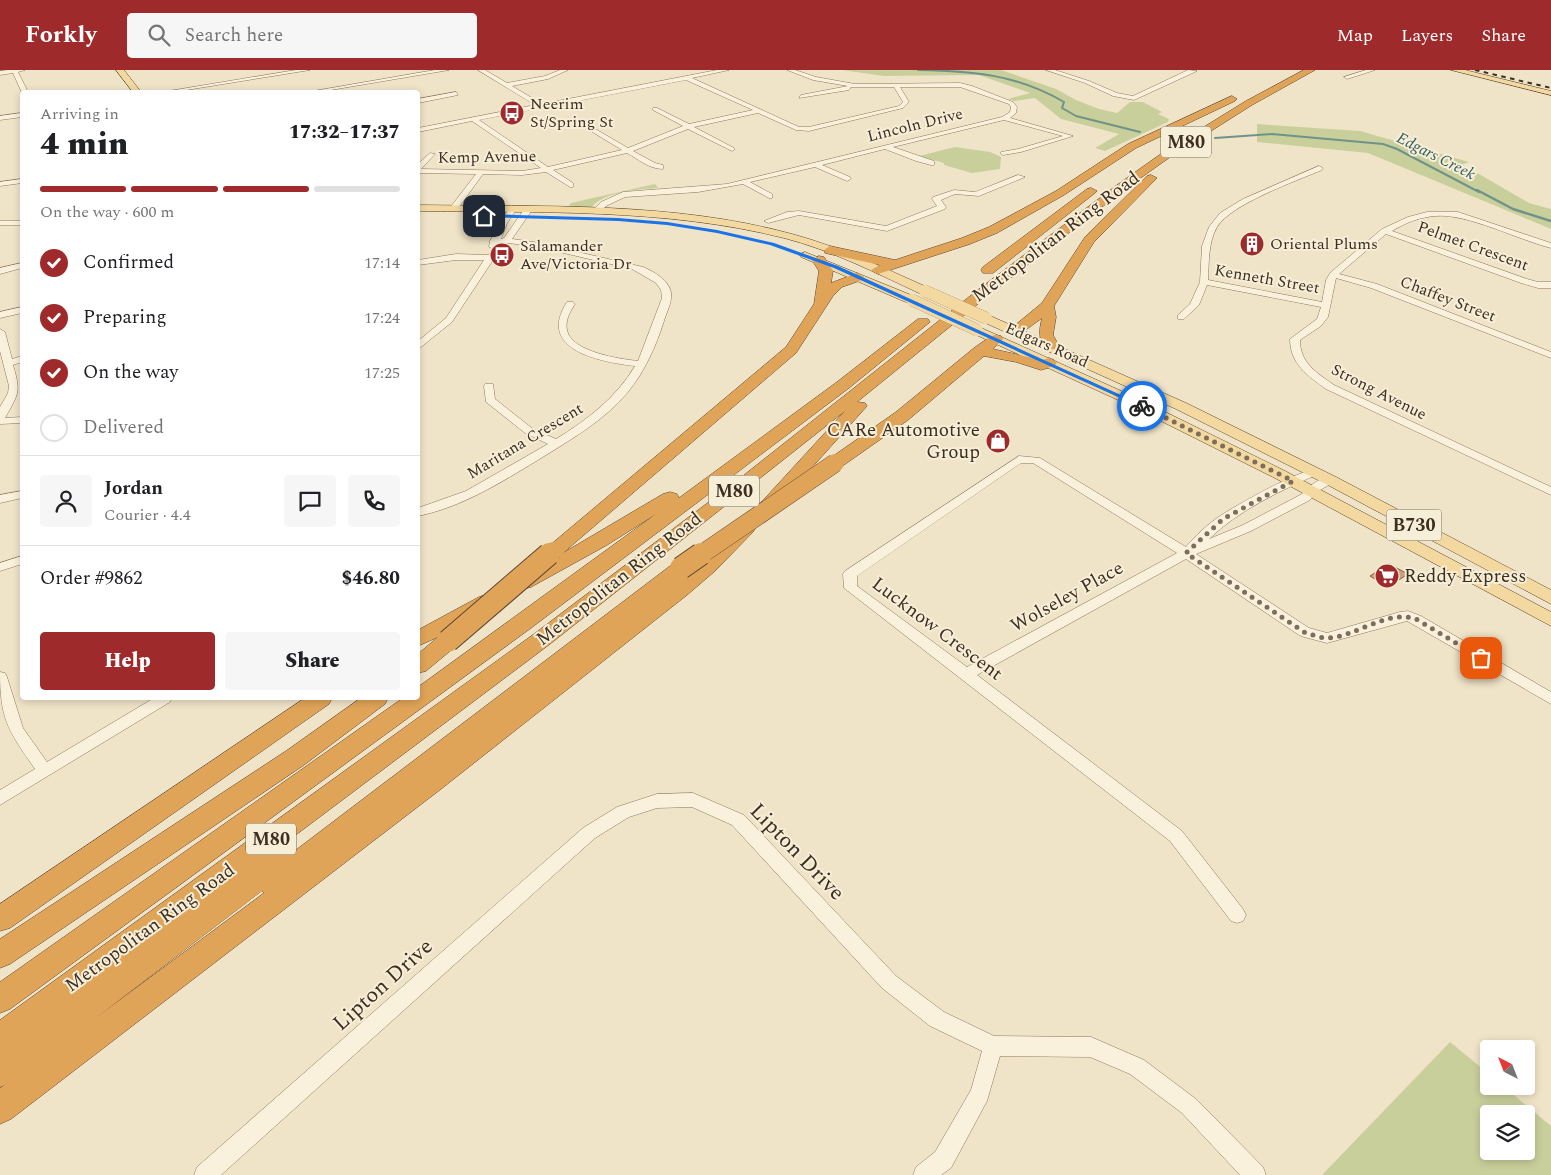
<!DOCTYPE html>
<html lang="en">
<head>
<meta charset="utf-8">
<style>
	:root { --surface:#fff; --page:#f6f6f6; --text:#202124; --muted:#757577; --line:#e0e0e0; --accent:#9e2a2b }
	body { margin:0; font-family:Spectral,serif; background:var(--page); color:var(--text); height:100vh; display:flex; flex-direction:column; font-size:19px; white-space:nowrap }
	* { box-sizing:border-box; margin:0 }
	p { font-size:16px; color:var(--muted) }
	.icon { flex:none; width:28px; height:28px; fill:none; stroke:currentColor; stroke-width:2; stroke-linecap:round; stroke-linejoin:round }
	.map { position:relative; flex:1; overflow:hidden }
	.details { position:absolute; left:20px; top:20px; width:400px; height:610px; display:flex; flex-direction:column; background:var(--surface); border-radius:5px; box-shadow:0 2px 8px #0003 }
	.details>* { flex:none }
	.needle { width:32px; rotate:318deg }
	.buttons { position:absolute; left:1480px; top:970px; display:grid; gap:10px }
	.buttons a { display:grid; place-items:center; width:55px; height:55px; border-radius:5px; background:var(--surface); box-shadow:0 2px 8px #0003; font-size:25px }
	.pin { position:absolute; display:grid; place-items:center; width:42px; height:42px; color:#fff; margin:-21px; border-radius:10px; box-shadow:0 2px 8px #0006 }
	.courier { position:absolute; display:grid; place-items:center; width:50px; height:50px; margin:-25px; border:4px solid #1a73e8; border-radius:50%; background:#fff; color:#222; box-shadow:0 1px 6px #0007 }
	.summary em { font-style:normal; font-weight:800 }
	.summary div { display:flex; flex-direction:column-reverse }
	.summary { display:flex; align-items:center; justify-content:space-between; height:85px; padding:0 20px }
	h1 { font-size:32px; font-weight:800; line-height:38px }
	.bar { display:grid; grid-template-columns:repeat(4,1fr); gap:8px 5px; align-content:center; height:60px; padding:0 20px }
	.bar i { height:6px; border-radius:4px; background:var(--line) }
	.bar .on { background:var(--accent) }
	.bar p { grid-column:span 4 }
	.line { display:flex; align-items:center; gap:12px; padding:0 20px; border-top:1px solid var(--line) }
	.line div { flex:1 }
	.round { display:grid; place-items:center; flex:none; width:52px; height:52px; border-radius:5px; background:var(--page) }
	ol { padding:0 20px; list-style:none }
	li { display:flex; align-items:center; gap:15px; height:55px }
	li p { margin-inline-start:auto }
	li .icon { padding:5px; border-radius:50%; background:var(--accent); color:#fff; stroke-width:4 }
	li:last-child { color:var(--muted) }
	li i { width:28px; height:28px; border:2px solid var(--line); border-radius:50% }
	.cta { display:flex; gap:10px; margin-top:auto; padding:10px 20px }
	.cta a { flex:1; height:58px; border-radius:5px; background:var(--accent); color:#fff; font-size:20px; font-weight:800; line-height:58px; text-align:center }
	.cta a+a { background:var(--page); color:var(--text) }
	header { display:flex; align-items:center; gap:30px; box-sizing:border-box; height:70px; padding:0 25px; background:var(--accent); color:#fff }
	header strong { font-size:24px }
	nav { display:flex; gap:28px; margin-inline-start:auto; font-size:18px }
	.search { width:350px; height:45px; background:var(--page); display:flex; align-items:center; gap:12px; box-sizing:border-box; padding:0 18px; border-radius:5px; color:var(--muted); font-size:19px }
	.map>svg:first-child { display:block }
</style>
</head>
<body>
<header>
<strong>Forkly</strong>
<div class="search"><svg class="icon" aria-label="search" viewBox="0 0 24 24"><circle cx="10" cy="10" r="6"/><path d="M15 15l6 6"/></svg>Search here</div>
<nav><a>Map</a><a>Layers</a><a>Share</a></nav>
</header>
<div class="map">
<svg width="1551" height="1105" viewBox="0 0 1551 1105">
	<rect width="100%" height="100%" fill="#f0e4c8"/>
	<path fill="#c9cf9b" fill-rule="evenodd" d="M842,0h159l55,19 20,11 23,9 18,4 13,-11h13l19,10 -4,2 11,5 -1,3 -63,29 -10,-3 24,-14 -58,-15 -26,-21 -21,3 -6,-2 22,-6 -51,-18 -95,1z
		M1257,54l103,7 109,31 -10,4 20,8 50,29 22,6v20l-183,-76 -111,-11z
		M955,77l35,5 11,5 -1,12 -28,4 -28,-8v-2l-25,-7z
		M655,114l3,4c-18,1 -56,4 -67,20l-23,-1 3,-4z
		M1450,972l39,32v12h14l48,40v49h-229zM1489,1044h37v37h-37z"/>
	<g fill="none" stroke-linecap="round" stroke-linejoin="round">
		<path stroke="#6f938a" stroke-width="2" d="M918,0c54,1 98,4 146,32l-2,6 14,8 64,16
			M1215,68l57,-4 111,10 14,5 82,43"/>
		<path stroke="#6f938a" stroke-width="2.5" d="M1477,120l36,19 38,12"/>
	</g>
	<path fill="#cf9f7d" stroke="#8d5f41" d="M1389,494l19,10 -20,13 -18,-11z"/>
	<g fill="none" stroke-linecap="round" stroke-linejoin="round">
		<defs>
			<path id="minor" d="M9,0h16l-7,2 10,20 -6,1 -9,-20 -13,2v-4z
				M296,0h14l-136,22h-11z
				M435,0h14l-130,22h-11z
				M478,0h7l22,13 38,-7 15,-6h8l-20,9 -36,7 30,18 175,-34h12l-37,8 107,49h10l90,-21 4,-4 -9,-15h-43l-2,3 -50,8 2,-3 47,-9 -35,-6 -26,-10h8l21,7 39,7 105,-1 12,3 41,16 4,5 -1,6 -6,5 63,18 -52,16 -18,3 -2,-1v-2l17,-3 45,-13 -59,-16 -111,27 41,14v4h-3l-15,-4 -31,-12 -63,16 28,12 1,2 -4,2 -32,-14 -65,15 22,12v4h-3l-26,-14 -45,8 -73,5 -19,9 -8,8 -7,-2 10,-10 22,-10 104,-8 275,-67 8,-5 1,-5 -2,-3 -49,-17h-60l9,15 -6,6 -94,23 -13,-1 -38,-17 -64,14 40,21v2l-2,1 -44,-22 -55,22 22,12 8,2v4c-14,0 -25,-10 -36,-16l-74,17 20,13v4h-3l-24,-15 -24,3 -39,-1 -27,37h-3l-4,-2 27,-35 -58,-1v-9l12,-11 5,1 -14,15 101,2 19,-3 -69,-47 -54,11v-4l117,-23zM686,10l67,30 -64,14 -32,-16h-4v2l30,16 -55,22 -43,-25h-4v2l41,25 -74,17 -69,-47z
				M1046,0h9l34,11 28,12 16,3 55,-26 9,1 -63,29 -21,-4 -28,-13z
				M1366,0h9l-28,9 -3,-2z
				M456,22l2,3 -40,8v-4z
				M22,43v4l-22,3v-4z
				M1319,96l4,2 -1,2c-26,11 -91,34 -105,57 -9,16 -8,36 -9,53l114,22 4,-22 4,-7 52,-44 26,-12 19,-5h31l93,31v5c-32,-8 -85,-35 -115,-32 -16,1 -31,7 -44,15l135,48 11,3h13v6h-13l-17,-5 -135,-49 -47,40 38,10 174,68v6l-180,-70 -35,-10 -8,39 -7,9 -21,14c0,23 17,33 34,45l217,102v8l-225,-106c-18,-13 -36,-25 -36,-50l27,-20 4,-12 -114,-22 -8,20 -15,14h-6v-4l12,-11 10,-22 2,-36 7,-19 11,-14 23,-14z
				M1018,105l7,2 -46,19 -24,-2 -14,6 5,7 -1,2 -58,22 -88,-16 -31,8 -4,-2 23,-9 12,-1 87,15 51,-20 -5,-7 1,-2 21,-7 21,2z
				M22,109v4l-22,3v-4z
				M509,138l7,2 -9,13 -6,16 3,-1 21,-30h6l1,2 -20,29 22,3 109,25c12,5 31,16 28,32 -1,7 -5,15 -7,22 -8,25 -19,50 -36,71 -24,29 -58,48 -90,68 -38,23 -76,47 -120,56v-8l48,-17 82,-47 -23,-11 -39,-31 -2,-16 1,-2h8l2,15 38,30 23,10c31,-19 60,-41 79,-73 -35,-4 -99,-16 -68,-64h6l2,2c-5,8 -10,16 -8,26 4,22 53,29 71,31l24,-63 -1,-8 -5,-7 -24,-14 -98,-23 -26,-3 -15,17 -41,62 -31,25 -3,1v-7l28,-23 38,-58h-28l-38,5v-5l38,-6 32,1 6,-6 -5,-2 1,-6z
				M0,151h22v4h-22z
				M22,193v5l-22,6v-6z
				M22,237v6l-22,5v-6z
				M0,259l5,3 7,27 10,-3v6l-9,3c8,27 6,28 -8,53l17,-1v6l-22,1v-17l8,-14 1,-7 -9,-35z
				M1019,386l21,2 146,89c8,-10 23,-24 34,-31 15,-10 85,-50 98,-46l2,2 -2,2c-38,17 -79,36 -109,65l34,-14 59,-31c6,-8 21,-19 32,-16l2,2 -2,2 -19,11 -5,7 -59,31 -55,23 113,74 18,5 73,-21 8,-1 13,5 130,76v12l-144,-83 -80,22 -23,-6 -5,-2 -113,-76 -209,116 205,156 61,78 3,6 -3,6 -6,2 -6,-2 -61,-80 -326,-253 -1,-14 2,-3zM1021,393h12l144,90 -210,114 -110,-81v-10z
				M22,421v7l-22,5v-8z
				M22,486v8l-22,7v-8z
				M0,602l5,1 2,4 16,51 24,34 107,-64h18l-2,4 -170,103v-15l35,-21c-27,-39 -35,-49 -35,-97z
				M693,723l51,22 152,161 48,36 50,24 97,1 53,23 52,39 67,68 3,8h-26l-58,-62 -52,-39 -40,-17 -90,-1 -13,45 -36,67 -10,7h-28l3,-8 19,-15 36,-62 11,-39 -52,-25 -48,-38 -150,-163 -40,-18 -35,1 -28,9 -34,21 -374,337h-27l3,-8 386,-339 34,-21 40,-13z"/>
			<path id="major" d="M116,0h8l17,22h-8z
				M1451,0h14l86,21v4z
				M418,135c124,2 253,-4 374,29 48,13 92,34 137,54l2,3 -6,4 -4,-1c-45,-21 -90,-44 -137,-56 -120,-30 -244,-25 -366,-27z
				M805,182l111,45 2,3 -6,4 -4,-1 -107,-46 -2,-2z
				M986,244l200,89 150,74 215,113v14l-227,-121 -148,-74 -195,-88 -1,-3 1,-3z
				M977,256l162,73 146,72 266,141v14l-278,-149 -144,-72 -157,-72 -1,-3z"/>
			<path id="highway" d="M1304,0h11l-63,35 -79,50 -48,34 -136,106 -132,107 8,1 2,3 -94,105 -7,2 -7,-2 -2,-4 88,-96 -295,233 -277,208 9,-3 10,4 382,-290 7,-1 7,1 3,5 -3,4 50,-47 7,-2 7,2 3,4 -3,4 -37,38 -28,24 -246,194 -430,330 -11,5v-36l5,-3 -5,2v-67l534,-386 200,-151 245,-194 138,-104 48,-34 81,-50zM262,821l2,2 -167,124z
				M1232,26l5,3 -2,2 -99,47 -72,47 -67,38 -27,11 -92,30 -7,-4 9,-5 -55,-12 -1,-3 6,-4 65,14 67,-22 27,-11 67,-36 72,-47z
				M1151,105l6,3 -2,2 -61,62 -40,64 2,11 -3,18 6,11 -3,3h-10c-8,-11 -7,-18 -4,-31l-22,16h-10l-2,-3 34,-28 43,-66 62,-61z
				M1091,118l6,3 -2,2 -102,80h-10l-2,-3 2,-3 104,-78z
				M819,186l5,1 9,14 -2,12 26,-10 7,4 -2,3 -20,7 -9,9 -37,57 -233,200 100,-59 7,-2 7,2 2,4 158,-116 81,-63h10l2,3 -81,66 -318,240 -521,381 -10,4v-31l403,-284h15v-11l238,-173 -49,31 -76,42 -7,2 -7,-2 -3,-5 3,-5 39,-21 -10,-1 -3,-4 243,-204 28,-43 5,-33 -7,-11z
				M996,265l5,1 2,3 -10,10 49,11 7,-2 5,2 3,3 -3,3 -13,4 -25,-8 -32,-6 -76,64 -67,47 -6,1 -6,-1 -3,-4 3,-4 67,-47 78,-64 17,-12z
				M486,525l7,2 3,5 -3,5 -51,28 6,-2 8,3 3,5 -3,5 -30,25 -8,2v-19l20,-17 -20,9v-16l61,-33z
				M305,628h27l-3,6 -319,224 -10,3v-27z
				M361,628h27l-3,6 -81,61 -294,199 -10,4v-29l286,-188z"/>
		</defs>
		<use href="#minor" stroke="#8d765c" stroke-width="1"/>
		<use href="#major" stroke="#5b4430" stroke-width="1"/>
		<use href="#highway" stroke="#5b4430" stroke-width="1"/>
		<use href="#minor" fill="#faf1dc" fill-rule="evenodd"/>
		<use href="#major" fill="#f3d9a0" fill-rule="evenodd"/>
		<use href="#highway" fill="#e0a458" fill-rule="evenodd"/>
		<path stroke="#3d2e20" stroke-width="2" stroke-dasharray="4.5 4.5" stroke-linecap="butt" d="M1475,0l76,18"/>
		<defs>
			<path id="major-bridge" d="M925,221l61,27
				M912,230l65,30"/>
			<path id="highway-bridge-far1" d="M548,486l5,-5
				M699,486l136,-93"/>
			<path id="highway-bridge" d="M681,498l20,-14
				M448,571l101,-87"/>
		</defs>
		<use href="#major-bridge" stroke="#5b4430" stroke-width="12" stroke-linecap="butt"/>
		<use href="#highway-bridge-far1" stroke="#5b4430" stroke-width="19" stroke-linecap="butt"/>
		<use href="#highway-bridge" stroke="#5b4430" stroke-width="24" stroke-linecap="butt"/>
		<use href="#major-bridge" stroke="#f3d9a0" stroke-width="12"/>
		<use href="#highway-bridge-far1" stroke="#e0a458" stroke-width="18"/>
		<use href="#highway-bridge" stroke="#e0a458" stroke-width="22"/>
	</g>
	<path fill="#1a73e8" d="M484,144l134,4 49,4 50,8 57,13 64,23 307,140 -5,1 -306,-139 -64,-23 -53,-12 -50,-8 -49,-4 -136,-4z"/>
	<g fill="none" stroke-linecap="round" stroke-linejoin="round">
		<path stroke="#7c6e5b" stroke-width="5" stroke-dasharray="0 9" d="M1142,336l151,75 -70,38 -37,34 118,79c7,2 15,6 23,6 29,-1 60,-29 89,-19l65,39"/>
	</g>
	<defs>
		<symbol id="bus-disc" viewBox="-11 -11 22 22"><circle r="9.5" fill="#9e2a2b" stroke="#f7eed8"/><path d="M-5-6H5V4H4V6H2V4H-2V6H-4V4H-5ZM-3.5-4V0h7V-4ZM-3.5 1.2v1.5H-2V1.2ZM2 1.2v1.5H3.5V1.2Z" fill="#fff"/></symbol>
		<symbol id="building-disc" viewBox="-11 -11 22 22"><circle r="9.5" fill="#9e2a2b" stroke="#f7eed8"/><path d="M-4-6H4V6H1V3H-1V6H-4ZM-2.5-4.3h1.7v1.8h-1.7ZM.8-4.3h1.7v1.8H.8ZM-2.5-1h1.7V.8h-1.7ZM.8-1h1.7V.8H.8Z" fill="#fff"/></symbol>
		<symbol id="shop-disc" viewBox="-11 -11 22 22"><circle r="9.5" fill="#9e2a2b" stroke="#f7eed8"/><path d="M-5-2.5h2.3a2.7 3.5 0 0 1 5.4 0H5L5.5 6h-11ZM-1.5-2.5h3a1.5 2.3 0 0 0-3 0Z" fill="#fff"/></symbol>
		<symbol id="supermarket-disc" viewBox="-11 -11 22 22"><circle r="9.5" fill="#9e2a2b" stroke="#f7eed8"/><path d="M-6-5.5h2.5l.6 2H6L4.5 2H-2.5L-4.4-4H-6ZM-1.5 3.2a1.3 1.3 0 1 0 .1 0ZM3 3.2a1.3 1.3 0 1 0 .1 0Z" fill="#fff"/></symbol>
	</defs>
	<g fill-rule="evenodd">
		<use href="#bus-disc" x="498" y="29" width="28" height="28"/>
		<use href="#building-disc" x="1238" y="160" width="28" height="28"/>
		<use href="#bus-disc" x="488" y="171" width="28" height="28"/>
		<use href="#shop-disc" x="984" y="357" width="28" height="28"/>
		<use href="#supermarket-disc" x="1373" y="492" width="28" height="28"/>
	</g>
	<g text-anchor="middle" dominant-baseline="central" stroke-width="4" stroke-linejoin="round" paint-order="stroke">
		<g font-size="16" fill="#3d2e20" stroke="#f7eed8" text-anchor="start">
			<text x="530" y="34">Neerim<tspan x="530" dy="18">St/Spring St</tspan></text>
			<text x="1270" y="174">Oriental Plums</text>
			<text x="520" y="176">Salamander<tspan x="520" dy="18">Ave/Victoria Dr</tspan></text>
		</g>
		<g font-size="16" fill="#3d2e20" stroke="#f7eed8">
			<text transform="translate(915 55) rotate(-14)">Lincoln Drive</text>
			<text transform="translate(487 87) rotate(-1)">Kemp Avenue</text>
			<text transform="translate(1473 176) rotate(20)">Pelmet Crescent</text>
			<text transform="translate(1267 209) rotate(10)">Kenneth Street</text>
			<text transform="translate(1448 229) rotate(21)">Chaffey Street</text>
			<text transform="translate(1047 275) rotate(24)">Edgars Road</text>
			<text transform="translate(1379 322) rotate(27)">Strong Avenue</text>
			<text transform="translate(525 371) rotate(-31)">Maritana Crescent</text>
		</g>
		<g font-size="16" font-style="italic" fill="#2f5d5a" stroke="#f7eed8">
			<text transform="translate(1436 86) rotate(27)">Edgars Creek</text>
		</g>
		<g fill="#f7eed8" stroke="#756857" stroke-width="1">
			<rect x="1161" y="56.5" width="50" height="31" rx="4"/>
			<rect x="709" y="405.5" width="50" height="31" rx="4"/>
			<rect x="1386.5" y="439.5" width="55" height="31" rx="4"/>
			<rect x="246" y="753.5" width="50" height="31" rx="4"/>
		</g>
		<g font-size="18" font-weight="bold" fill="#3d2e20">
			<text x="1186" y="72">M80</text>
			<text x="734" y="421">M80</text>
			<text x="1414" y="455">B730</text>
			<text x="271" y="769">M80</text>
		</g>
		<g font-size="19" fill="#3d2e20" stroke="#f7eed8">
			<text transform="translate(1056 167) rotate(-37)">Metropolitan Ring Road</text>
			<text transform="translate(619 509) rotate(-38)">Metropolitan Ring Road</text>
			<text transform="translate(1067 527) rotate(-29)">Wolseley Place</text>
			<text transform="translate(937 559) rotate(37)">Lucknow Crescent</text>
			<text transform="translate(150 858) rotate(-36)">Metropolitan Ring Road</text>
		</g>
		<g font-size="19" fill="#3d2e20" stroke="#f7eed8" text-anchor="end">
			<text x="980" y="360">CARe Automotive<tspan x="980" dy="22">Group</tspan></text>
			<text x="1404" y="506" text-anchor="start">Reddy Express</text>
		</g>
		<g font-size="22" fill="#3d2e20" stroke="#f7eed8">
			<text transform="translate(797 782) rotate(46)">Lipton Drive</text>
			<text transform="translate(383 915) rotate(-42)">Lipton Drive</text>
		</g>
	</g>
</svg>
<div class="buttons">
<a><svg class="needle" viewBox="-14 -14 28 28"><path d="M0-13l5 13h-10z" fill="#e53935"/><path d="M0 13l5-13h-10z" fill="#757577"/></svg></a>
<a><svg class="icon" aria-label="layers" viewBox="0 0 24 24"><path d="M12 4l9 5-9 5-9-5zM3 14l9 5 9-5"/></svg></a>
</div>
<div class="pin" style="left:1481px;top:588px;background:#ea580c"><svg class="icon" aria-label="bag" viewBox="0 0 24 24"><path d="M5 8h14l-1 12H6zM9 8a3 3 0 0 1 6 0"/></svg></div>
<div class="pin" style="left:484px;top:146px;background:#1f2937"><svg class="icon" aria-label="home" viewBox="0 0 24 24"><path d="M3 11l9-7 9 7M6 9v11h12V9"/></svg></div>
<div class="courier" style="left:1142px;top:336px"><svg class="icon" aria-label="bike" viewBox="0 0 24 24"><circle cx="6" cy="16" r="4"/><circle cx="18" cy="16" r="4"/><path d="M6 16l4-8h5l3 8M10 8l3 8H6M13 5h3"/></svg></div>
<section class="details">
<div class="summary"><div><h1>4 min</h1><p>Arriving in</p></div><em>17:32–17:37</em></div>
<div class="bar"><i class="on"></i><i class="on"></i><i class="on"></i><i></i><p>On the way · 600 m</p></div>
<ol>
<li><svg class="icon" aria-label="check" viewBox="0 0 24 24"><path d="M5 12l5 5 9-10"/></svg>Confirmed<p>17:14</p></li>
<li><svg class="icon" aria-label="check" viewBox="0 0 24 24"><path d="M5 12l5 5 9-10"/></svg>Preparing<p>17:24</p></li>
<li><svg class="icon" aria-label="check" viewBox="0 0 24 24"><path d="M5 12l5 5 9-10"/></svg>On the way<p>17:25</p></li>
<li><i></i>Delivered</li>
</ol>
<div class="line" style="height:90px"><a class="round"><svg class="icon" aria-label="person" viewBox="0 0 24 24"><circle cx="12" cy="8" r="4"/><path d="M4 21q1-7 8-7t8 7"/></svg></a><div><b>Jordan</b><p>Courier · 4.4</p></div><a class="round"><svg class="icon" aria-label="chat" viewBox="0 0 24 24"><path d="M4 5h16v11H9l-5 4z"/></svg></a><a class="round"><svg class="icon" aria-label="phone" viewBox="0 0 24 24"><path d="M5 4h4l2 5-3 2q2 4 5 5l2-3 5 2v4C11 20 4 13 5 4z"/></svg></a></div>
<div class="line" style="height:65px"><div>Order #9862</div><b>$46.80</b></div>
<div class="cta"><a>Help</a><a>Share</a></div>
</section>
</div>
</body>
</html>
